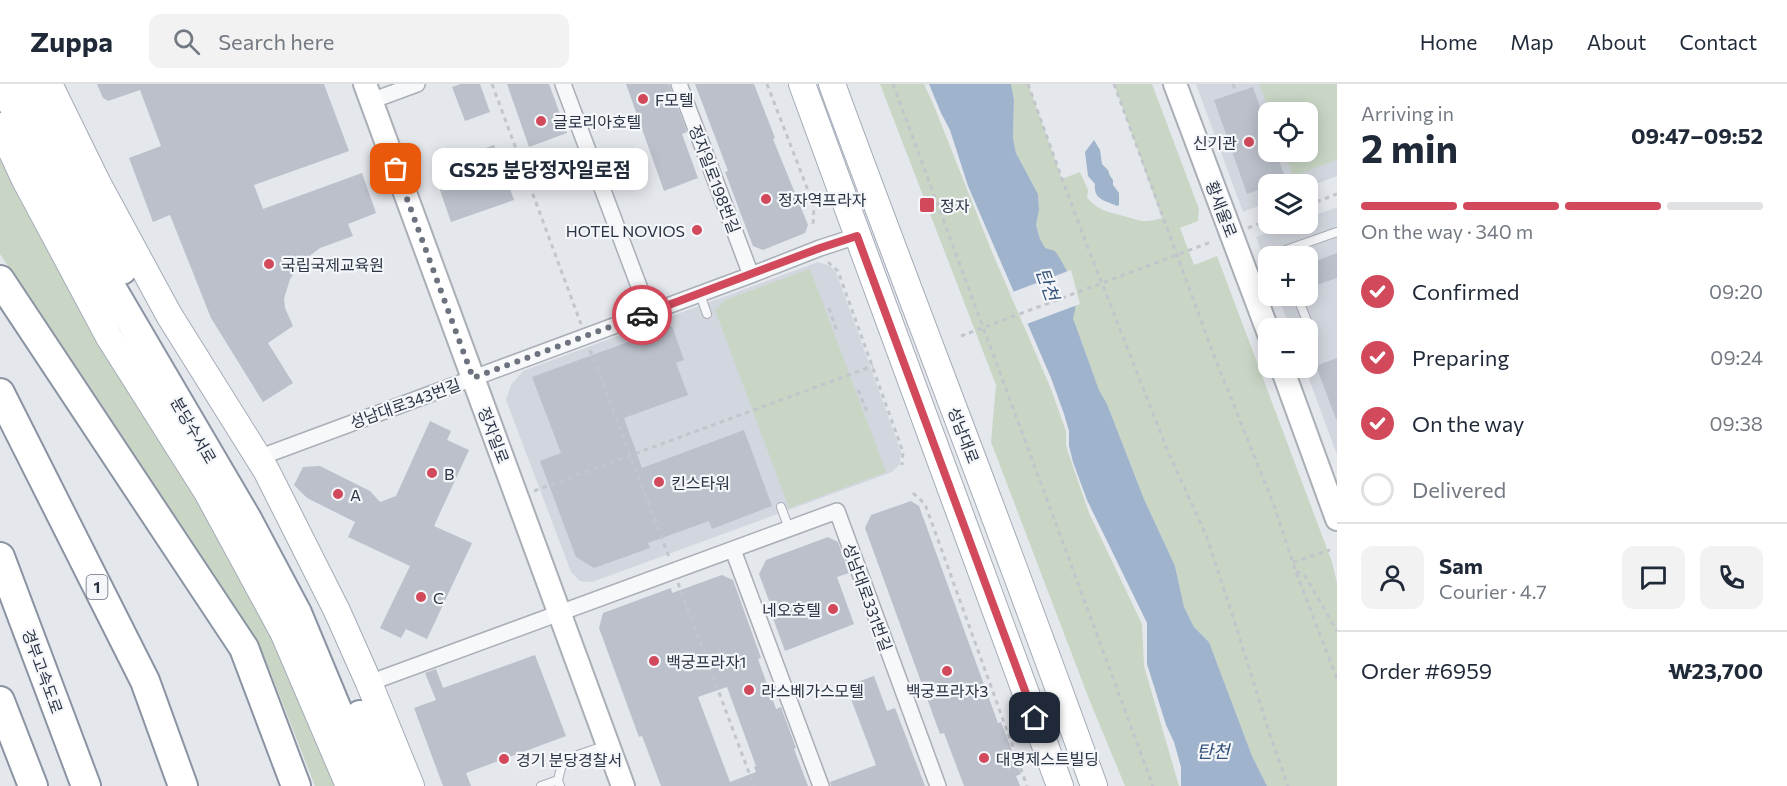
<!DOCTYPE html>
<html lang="en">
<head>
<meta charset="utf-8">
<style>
	:root { --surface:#fff; --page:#f2f2f3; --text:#1f2937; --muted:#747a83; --line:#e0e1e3; --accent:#d1495b }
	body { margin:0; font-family:Commissioner,"Noto Sans KR",sans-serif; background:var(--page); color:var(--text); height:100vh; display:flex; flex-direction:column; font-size:22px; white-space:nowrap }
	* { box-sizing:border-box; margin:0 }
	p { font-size:20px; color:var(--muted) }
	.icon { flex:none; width:33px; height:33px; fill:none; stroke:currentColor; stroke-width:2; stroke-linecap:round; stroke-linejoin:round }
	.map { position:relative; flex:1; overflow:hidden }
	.side { display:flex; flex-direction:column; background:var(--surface); width:450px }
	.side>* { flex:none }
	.fabs { position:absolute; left:1258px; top:18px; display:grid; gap:12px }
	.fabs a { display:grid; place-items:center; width:60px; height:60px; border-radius:12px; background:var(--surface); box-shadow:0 3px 15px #0003; font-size:30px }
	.pin { position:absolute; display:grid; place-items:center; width:51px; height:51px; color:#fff; margin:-26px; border-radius:12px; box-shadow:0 3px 9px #0006 }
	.courier { position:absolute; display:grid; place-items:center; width:60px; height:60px; margin:-30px; border:4px solid #d1495b; border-radius:50%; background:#fff; color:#222; box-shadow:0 2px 8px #0007 }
	.bubble { position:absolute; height:42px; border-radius:12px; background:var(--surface); box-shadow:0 3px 15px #0003; font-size:20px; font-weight:700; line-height:42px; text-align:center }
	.headline em { font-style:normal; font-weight:700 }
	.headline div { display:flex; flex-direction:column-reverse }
	.headline { display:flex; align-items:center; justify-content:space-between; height:102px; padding:0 24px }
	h1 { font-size:39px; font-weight:700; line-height:45px }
	.bar { display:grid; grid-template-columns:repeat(4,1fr); gap:9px 6px; align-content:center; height:72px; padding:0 24px }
	.bar i { height:8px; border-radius:4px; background:var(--line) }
	.bar .selected { background:var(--accent) }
	.bar p { grid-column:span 4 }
	.line { display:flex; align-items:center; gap:15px; padding:0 24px; border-top:2px solid var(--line) }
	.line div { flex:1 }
	.round { display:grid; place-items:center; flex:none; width:63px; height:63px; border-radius:12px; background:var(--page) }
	ol { padding:0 24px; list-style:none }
	li { display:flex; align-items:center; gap:18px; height:66px }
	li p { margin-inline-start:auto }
	li .icon { padding:6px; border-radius:50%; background:var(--accent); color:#fff; stroke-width:4 }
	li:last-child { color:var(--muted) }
	li i { width:33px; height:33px; border:3px solid var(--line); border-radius:50% }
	header { display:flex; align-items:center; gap:36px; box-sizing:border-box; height:84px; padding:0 30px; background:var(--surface); border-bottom:2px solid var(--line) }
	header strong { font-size:28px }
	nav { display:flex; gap:33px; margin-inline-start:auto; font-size:21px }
	.search { width:420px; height:54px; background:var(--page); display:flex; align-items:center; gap:15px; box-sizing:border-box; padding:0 21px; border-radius:12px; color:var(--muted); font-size:22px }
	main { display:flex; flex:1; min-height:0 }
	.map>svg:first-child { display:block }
</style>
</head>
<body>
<header>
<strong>Zuppa</strong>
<div class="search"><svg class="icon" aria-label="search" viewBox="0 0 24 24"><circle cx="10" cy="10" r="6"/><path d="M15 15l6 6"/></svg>Search here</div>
<nav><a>Home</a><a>Map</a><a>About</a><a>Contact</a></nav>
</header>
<main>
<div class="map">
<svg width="1337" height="702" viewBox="0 0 1337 702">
	<rect width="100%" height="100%" fill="#e4e7ec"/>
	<path fill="#d2d6de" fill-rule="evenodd" d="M1196,0h141v92l-29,11v-3h-39v18l-26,10zM1269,28h39v40h-39z
		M1337,123v248l-32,-87h3v-40h-18l-12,-32h30v-40h-39v16l-13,-35 36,-13h16v-6z
		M818,178l12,4 6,6 65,180 -1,12 -8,8 -300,110 -12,-1 -9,-9 -65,-172 5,-15 12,-14z"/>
	<path fill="#c9d6c5" d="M880,0h44l10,22 58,146 59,137 15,42v15l23,67 53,111 2,42 35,120h-54l-36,-87 -98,-257 5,-57z
		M1011,0h17l34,95 18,-7 8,18 -1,8c12,12 17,13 33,17 19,5 22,9 42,3l-48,-134h38l47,125 -1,12 -18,7 14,37 23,-9 115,306 5,21v203h-70l-15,-30 -43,-114 -15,-15 -10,-20 -9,-41 -31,-67 -37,-95 -8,-14 -26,-72 -33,-79 -4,-14 3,-15 -1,-16 -22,-41 -3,-15 1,-38z
		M1259,0h78v76l-44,16 -9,-24h24v-40h-38z
		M0,70l277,481 62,151h-24l-56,-143 -259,-389z
		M810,185l76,203 -97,36 -74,-198 10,-10z"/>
	<path fill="#9fb4cc" d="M929,0h82l3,16 -1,38 3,15 22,41 1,16 -3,15 4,14 5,9 10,3c13,19 26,45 18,67l26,72 8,14 37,95 31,67 9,41 10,20 15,15 43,114 15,30h-86v-19l-7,-25 -8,-17 -19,-61v-41l-60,-123 -14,-38 -4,-16v-15l-5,-17 -13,-36 -83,-192 -18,-56 -9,-17z
		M1094,56l6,10 2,14 6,6 2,6 3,4v5l6,8v12l-2,1c-11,-5 -24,-6 -22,-22l-7,-8 -3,-24z"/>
	<path fill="#e4e7ec" d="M1071,186l9,34 -56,21 -14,-32z"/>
	<path fill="#bbc0ca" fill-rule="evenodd" d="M97,0h227l25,67 -95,34 9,24 99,-36 14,40 -28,11 5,12 -33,12 -12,9 -11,11 -7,11 -6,20 1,9 8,18 -25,17 25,40 -30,19 -52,-84 -41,-103 -17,7 -24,-64 32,-12 -21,-56 -32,11 -5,-3z
		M461,0h19l10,28 -25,9 -13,-34z
		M507,0h42l18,49 -38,14z
		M626,0h43l18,48 -5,2 16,44 -34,13z
		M695,0h59l21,54 -2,1 35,86 -3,8 -42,17 -10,-4 -28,-74 3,-1z
		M1253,3l16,46v19h7l10,28 -17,4v2l-22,8 -33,-94z
		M494,61l20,55 -63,22 -19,-55z
		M1337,169v25l-29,10v-24z
		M672,242l12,34 -8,3 12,32 -64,23 18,50 102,-38 28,76 -60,23 -3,-8 -61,22 2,5 -56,20 -18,-11 -36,-96 21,-8 -29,-76z
		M1337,274v61h-1l-20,-53z
		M430,337l21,10 -4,9 22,10 -35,76 38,17 -45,96 -21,-10 -5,9 -21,-10 30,-62 -62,-29 7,-15 -48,-24 -13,-13 9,-18 17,-1 50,25 10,11 16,-6z
		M911,417l8,5 79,217 3,-1 20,52 -5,2 4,10h-56l-20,-53 -4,1 -75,-206 6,-13z
		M828,453l10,5 11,31 -12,4 17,47 -69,27 -15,-41 2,-1 -13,-35 7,-14z
		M722,491l11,5 28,78 -3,1 18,50 5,-2 15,41 -2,1 14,37h-147l-19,-50 -3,1 -40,-109 4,-15 68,-25 1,5zM727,603l29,79 -2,1 2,5 -26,10 -32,-85z
		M535,571l31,81 -100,37 5,13h-28l-29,-78 22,-8 -11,-27 11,-4 7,19z
		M874,592l13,35 8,-3 30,78h-94l-1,-4 46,-17 -30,-79z"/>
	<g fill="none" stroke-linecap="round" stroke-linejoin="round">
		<defs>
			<path id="lane" d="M1282,172l-2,-4 57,-20
				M700,210l7,20
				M1297,212c5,15 19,38 11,53
				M781,423l8,22
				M541,702l17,-6
				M560,702l-2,-6 5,-20 44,-15"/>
			<path id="street" d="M563,0l86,229
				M679,0l72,191
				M371,17l46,-17
				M258,374l493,-183 69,-27 37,-12
				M733,466l88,236
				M369,599l468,-172 101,275"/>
			<path id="secondary" d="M365,0l258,702
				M1175,0l94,250
				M1282,284l55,151"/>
			<path id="primary" d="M49,0l49,100 71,131 97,155 71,141 32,72 42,103
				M802,0l258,702
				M832,0c86,234 178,467 262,702
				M0,42l25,54 84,157 98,155 76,140 66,154"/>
			<path id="highway" d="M3,0l47,99 197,336 50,94 44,106 25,67
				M24,0l29,57 69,129
				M0,196l244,368 52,138
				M0,309l145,288 38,105
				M0,473l86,229
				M0,617l33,85
				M360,631l28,71"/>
		</defs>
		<use href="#lane" stroke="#a9aeb7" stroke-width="10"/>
		<use href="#street" stroke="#a9aeb7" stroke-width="18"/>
		<use href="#secondary" stroke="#a9aeb7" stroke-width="26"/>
		<use href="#primary" stroke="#a3abb8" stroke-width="28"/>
		<use href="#highway" stroke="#8b94a3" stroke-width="32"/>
		<path stroke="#c2c5cb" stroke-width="3" stroke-dasharray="4.5 4.5" stroke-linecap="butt" d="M492,0l89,240
			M767,0l47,122 -1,21
			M893,0l260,702
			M1028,0l34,95 28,74 79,201 37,81 29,88 35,112 18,51
			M1114,0l99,269 62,155 21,64 41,107
			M1233,0l3,8
			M1308,121l29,-11
			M1248,144l21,-8
			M828,178l10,9 65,181 -1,13
			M829,224l8,24
			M961,252l8,-3
			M590,266l79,207
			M858,306l10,24
			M534,407l339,-125
			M913,409l12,11 102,282
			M1293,478l37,-12
			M1296,488l8,2 33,57
			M678,499l76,203"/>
		<use href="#lane" stroke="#f7f8fa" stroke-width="8"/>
		<use href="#street" stroke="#f7f8fa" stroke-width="15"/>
		<use href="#secondary" stroke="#fff" stroke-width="22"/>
		<use href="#primary" stroke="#fff" stroke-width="26"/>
		<use href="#highway" stroke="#fff" stroke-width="28"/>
		<path stroke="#c2c5cb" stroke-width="3" stroke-dasharray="4.5 4.5" stroke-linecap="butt" d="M969,249l242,-91"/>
	</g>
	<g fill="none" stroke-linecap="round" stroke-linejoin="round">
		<path stroke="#6c737f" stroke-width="6" stroke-dasharray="0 10.8" d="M396,85l77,209 169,-63"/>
		<path stroke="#d1495b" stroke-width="8" d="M642,231l178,-67 37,-12 178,482"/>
	</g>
	<g fill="#d1495b" stroke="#f4f6f9" stroke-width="2">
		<circle cx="643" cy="15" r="6"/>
		<circle cx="541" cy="37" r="6"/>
		<circle cx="1249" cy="58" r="6"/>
		<circle cx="766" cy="115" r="6"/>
		<rect x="919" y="113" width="16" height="16" rx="3"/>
		<circle cx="697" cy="146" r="6"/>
		<circle cx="269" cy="180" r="6"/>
		<circle cx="432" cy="389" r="6"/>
		<circle cx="659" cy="398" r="6"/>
		<circle cx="338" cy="410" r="6"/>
		<circle cx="421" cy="513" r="6"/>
		<circle cx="833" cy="525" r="6"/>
		<circle cx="654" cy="577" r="6"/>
		<circle cx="947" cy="587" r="6"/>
		<circle cx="749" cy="606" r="6"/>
		<circle cx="984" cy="674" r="6"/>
		<circle cx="504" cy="675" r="6"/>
	</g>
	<g text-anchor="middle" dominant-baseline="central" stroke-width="4.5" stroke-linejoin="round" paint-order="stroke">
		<rect fill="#f4f6f9" stroke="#676e7b" stroke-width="1.5" x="86.5" y="491" width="21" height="24" rx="4.5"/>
		<g font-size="15" font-weight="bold" fill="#2b3445">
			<text x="97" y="503">1</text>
		</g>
		<g font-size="16" fill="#2b3445" stroke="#f4f6f9" text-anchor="start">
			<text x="655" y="15">F모텔</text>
			<text x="553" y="37">글로리아호텔</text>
			<text x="1237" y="58" text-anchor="end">신기관</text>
			<text x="778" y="115">정자역프라자</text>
			<text x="940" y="121">정자</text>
			<text x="685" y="146" text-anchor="end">HOTEL NOVIOS</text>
			<text x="281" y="180">국립국제교육원</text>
			<text x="444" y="389">B</text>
			<text x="671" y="398">킨스타워</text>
			<text x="350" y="410">A</text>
			<text x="433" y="513">C</text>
			<text x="821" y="525" text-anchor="end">네오호텔</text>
			<text x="666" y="577">백궁프라자1</text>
			<text x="761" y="606">라스베가스모텔</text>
			<text x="947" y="606" text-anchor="middle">백궁프라자3</text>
			<text x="996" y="674">대명제스트빌딩</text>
			<text x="516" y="675">경기 분당경찰서</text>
		</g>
		<g font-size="16" fill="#2b3445" stroke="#f4f6f9">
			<text transform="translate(715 95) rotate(69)">정자일로198번길</text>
			<text transform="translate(1222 125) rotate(69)">황새울로</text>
			<text transform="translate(405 319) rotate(-20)">성남대로343번길</text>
			<text transform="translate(194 346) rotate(60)">분당수서로</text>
			<text transform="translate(494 351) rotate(69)">정자일로</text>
			<text transform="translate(964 351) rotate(69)">성남대로</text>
			<text transform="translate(868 513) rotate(70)">성남대로331번길</text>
			<text transform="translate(43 587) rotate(70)">경부고속도로</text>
		</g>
		<g font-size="18" font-style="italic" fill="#34527a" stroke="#f4f6f9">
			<text transform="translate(1048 200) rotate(70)">탄천</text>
			<text x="1213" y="667">탄천</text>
		</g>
	</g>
</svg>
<div class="fabs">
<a><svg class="icon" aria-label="locate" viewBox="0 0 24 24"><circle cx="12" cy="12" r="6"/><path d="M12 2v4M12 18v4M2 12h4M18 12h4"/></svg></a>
<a><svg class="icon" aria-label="layers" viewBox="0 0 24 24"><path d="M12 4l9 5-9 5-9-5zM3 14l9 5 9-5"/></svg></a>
<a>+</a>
<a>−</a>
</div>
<div class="pin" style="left:396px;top:85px;background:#ea580c"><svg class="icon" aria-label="bag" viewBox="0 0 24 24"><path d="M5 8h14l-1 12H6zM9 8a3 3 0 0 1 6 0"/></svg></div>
<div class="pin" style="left:1035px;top:634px;background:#1f2937"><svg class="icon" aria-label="home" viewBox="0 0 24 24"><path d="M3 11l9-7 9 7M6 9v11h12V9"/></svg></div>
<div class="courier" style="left:642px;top:231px"><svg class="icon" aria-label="car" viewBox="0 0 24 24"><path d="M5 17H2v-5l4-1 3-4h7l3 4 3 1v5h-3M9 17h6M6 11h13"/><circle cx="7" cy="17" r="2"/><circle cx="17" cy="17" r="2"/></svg></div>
<div class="bubble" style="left:432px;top:64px;width:216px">GS25 분당정자일로점</div>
</div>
<section class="side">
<div class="headline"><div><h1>2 min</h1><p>Arriving in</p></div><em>09:47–09:52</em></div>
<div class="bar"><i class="selected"></i><i class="selected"></i><i class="selected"></i><i></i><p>On the way · 340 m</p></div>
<ol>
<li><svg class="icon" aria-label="check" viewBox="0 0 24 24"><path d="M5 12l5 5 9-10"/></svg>Confirmed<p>09:20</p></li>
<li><svg class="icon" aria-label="check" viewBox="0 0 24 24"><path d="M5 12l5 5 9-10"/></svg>Preparing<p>09:24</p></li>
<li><svg class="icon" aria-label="check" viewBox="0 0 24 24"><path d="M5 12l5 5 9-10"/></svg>On the way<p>09:38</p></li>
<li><i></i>Delivered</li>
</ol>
<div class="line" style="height:108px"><a class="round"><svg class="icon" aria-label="person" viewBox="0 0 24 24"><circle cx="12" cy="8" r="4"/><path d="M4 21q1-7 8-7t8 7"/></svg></a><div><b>Sam</b><p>Courier · 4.7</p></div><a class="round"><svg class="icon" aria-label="chat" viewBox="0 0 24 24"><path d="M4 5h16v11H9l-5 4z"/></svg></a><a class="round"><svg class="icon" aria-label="phone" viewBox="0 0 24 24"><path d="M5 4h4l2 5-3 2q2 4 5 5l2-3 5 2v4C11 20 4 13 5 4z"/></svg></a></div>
<div class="line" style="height:78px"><div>Order #6959</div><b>₩23,700</b></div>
</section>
</main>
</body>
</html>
